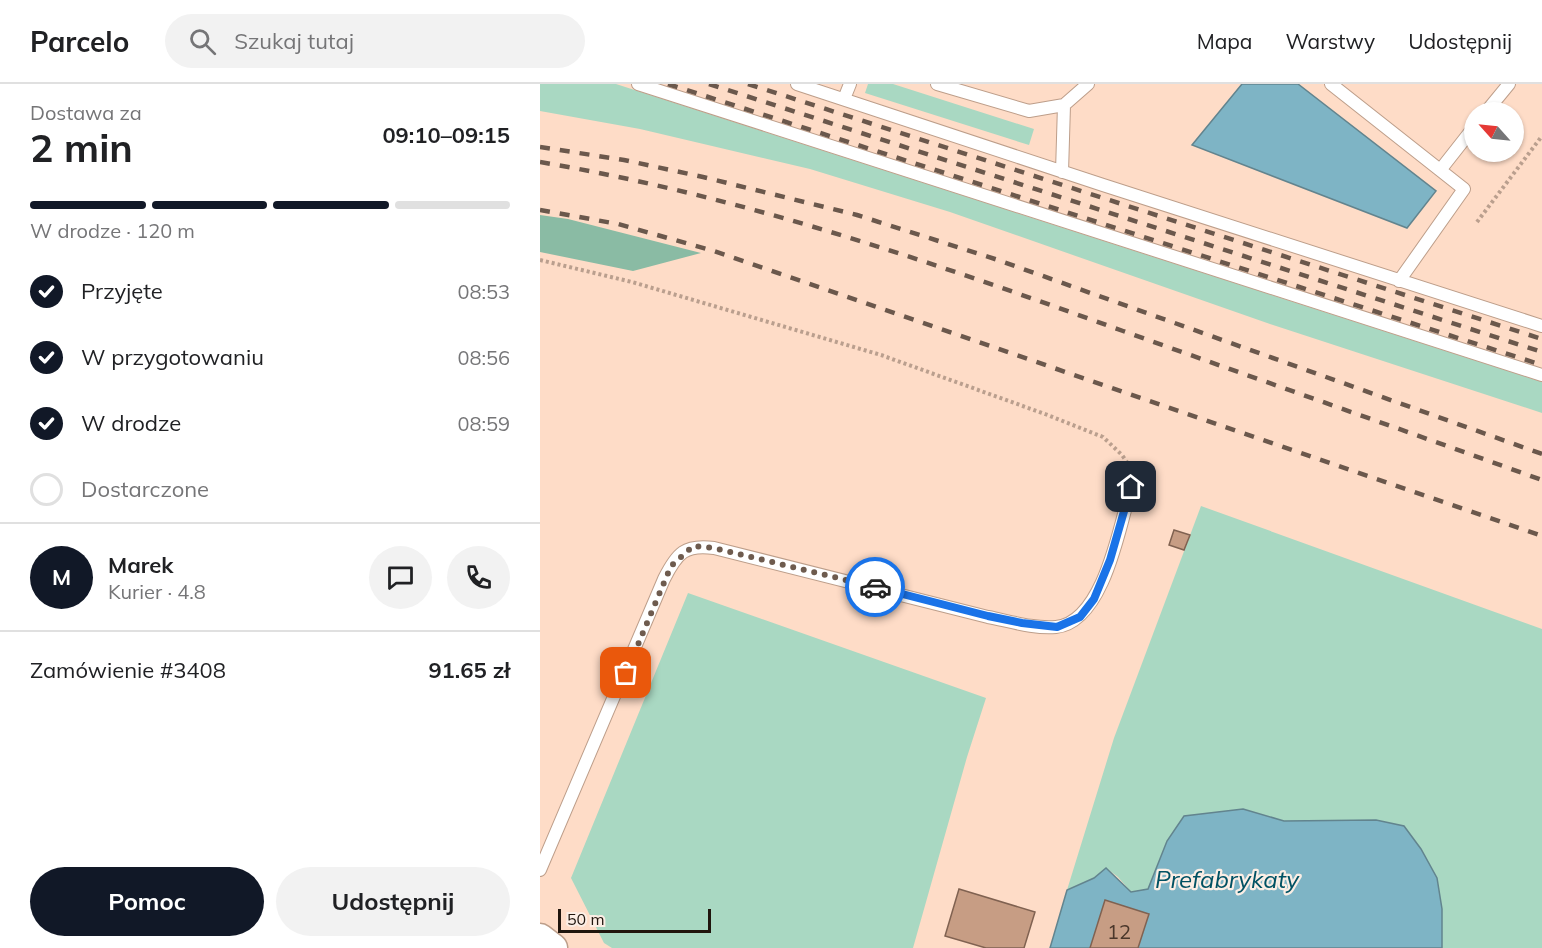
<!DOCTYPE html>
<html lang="pl">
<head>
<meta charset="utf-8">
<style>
	:root { --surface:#fff; --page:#f2f2f2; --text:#202124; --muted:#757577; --line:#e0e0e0; --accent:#111827 }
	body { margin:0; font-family:Mulish,sans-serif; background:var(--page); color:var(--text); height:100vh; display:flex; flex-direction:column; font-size:22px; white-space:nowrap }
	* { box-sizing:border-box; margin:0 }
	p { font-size:20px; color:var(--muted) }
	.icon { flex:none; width:33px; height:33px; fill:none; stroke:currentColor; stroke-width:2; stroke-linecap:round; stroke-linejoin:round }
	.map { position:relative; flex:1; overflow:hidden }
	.panel { display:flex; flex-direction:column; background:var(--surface); width:540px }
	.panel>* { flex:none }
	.needle { width:39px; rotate:297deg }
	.buttons { position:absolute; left:924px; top:18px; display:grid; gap:12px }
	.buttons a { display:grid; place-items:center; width:60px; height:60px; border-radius:50%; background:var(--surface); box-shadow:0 2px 4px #0004; font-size:30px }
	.scale { position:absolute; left:18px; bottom:15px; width:153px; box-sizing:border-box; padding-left:6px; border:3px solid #20150d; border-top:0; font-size:16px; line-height:21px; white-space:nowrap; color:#20150d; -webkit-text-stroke:4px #fbeee5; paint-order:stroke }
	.pin { position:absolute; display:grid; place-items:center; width:51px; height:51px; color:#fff; margin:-26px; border-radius:12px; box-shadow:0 3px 9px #0006 }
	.courier { position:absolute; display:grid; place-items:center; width:60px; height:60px; margin:-30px; border:4px solid #1a73e8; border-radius:50%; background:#fff; color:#222; box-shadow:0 2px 8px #0007 }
	.summary em { font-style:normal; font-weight:700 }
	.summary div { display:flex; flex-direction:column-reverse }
	.summary { display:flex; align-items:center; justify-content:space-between; height:102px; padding:0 30px }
	h1 { font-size:39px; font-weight:700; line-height:45px }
	.bar { display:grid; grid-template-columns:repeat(4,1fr); gap:9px 6px; align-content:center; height:72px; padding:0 30px }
	.bar i { height:8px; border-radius:4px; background:var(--line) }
	.bar .active { background:var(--accent) }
	.bar p { grid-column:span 4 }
	.line { display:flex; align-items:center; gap:15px; padding:0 30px; border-top:2px solid var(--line) }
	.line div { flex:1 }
	.round { display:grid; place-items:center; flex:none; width:63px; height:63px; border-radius:32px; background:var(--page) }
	ol { padding:0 30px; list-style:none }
	li { display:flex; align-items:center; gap:18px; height:66px }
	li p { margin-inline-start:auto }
	li .icon { padding:6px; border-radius:50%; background:var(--accent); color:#fff; stroke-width:4 }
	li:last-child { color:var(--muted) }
	li i { width:33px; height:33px; border:3px solid var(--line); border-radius:50% }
	.button { display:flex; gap:12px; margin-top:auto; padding:12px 30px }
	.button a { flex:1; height:69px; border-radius:36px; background:var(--accent); color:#fff; font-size:24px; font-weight:700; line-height:69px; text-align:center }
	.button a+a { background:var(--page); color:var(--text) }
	header { display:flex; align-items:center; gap:36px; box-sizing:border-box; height:84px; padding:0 30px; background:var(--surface); border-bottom:2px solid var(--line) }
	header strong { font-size:28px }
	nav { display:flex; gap:33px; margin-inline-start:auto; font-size:21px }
	.search { width:420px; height:54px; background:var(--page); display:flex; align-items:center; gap:15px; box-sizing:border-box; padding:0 21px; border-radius:33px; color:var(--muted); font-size:22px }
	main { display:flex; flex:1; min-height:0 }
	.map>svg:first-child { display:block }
</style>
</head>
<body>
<header>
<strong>Parcelo</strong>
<div class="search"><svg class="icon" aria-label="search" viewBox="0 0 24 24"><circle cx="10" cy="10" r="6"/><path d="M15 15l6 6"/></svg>Szukaj tutaj</div>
<nav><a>Mapa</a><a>Warstwy</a><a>Udostępnij</a></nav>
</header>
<main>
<section class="panel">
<div class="summary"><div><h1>2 min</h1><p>Dostawa za</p></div><em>09:10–09:15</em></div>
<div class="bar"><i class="active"></i><i class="active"></i><i class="active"></i><i></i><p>W drodze · 120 m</p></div>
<ol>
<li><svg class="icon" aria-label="check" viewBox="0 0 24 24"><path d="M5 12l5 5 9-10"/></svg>Przyjęte<p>08:53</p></li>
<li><svg class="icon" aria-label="check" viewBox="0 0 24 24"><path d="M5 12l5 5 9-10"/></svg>W przygotowaniu<p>08:56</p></li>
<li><svg class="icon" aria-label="check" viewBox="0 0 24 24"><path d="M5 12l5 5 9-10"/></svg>W drodze<p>08:59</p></li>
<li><i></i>Dostarczone</li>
</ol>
<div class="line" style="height:108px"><b class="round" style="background:var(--accent);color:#fff">M</b><div><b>Marek</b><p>Kurier · 4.8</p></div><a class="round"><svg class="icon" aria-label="chat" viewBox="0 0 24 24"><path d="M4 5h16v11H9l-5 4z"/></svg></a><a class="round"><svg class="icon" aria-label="phone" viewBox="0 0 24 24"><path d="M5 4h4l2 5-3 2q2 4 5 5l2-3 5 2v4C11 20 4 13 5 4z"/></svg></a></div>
<div class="line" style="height:78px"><div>Zamówienie #3408</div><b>91.65 zł</b></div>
<div class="button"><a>Pomoc</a><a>Udostępnij</a></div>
</section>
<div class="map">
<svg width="1002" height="864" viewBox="0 0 1002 864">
	<rect width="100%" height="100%" fill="#fedcc7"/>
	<path fill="#a9d8c2" d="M0,0h76l926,298v31l-272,-89 -320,-112 -140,-43 -170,-40 -100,-18z
		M328,0h25l141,45 -5,16 -164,-52z
		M661,422l341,123v319h-100v-39l-5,-31 -113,-56 -40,-1 -41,-12 -59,7 -17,25 -19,48 -17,3 -13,-15 -12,-9 -12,10 -27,12 47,-152z
		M148,509l298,105 -19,59 -54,191h-301l-8,-5 -33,-65z"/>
	<path fill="#8abba4" d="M0,131l28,4 133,34 -68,18 -93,-19z"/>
	<path fill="#7eb4c5" stroke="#62848e" stroke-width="1.5" d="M702,0h56l138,107 -29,37 -215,-83z
		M703,725l41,12 92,-1 28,6 17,23 16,29 5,31v39h-392l17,-58 27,-12 12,-10 25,24 17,-3 19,-48 17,-25z"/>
	<path fill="#c79d84" stroke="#806251" stroke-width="1.5" d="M634,446l16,5 -6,15 -15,-5z
		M419,805l76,23 -11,36h-38l-41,-12z
		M565,816l44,14 -11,34h-48z"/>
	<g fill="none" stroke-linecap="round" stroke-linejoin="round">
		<defs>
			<path id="service" d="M98,0l904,291
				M257,0l306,101 439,141
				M397,0l92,27 35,-6 24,-21
				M791,0l133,105 -65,92
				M304,15l6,-15
				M946,28l23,-28
				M901,85l33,-42
				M522,88l2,-67
				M0,786l124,-291c13,-26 21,-35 50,-31l274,69c21,4 46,12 68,10 48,-5 64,-102 75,-140"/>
			<path id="tertiary" d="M0,854l13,10"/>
		</defs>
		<use href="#service" stroke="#bd9e8a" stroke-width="14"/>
		<use href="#tertiary" stroke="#bd9e8a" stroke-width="31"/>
		<path stroke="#ba9f8e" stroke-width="4" stroke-dasharray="3 3" stroke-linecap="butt" d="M937,138l65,-86
			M0,176l92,22 249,73 164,59 58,23 19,18 7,10 1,9"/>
		<use href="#service" stroke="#fff" stroke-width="12"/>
		<use href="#tertiary" stroke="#fff" stroke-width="28"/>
		<path stroke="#6b584c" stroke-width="4.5" stroke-dasharray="10 10" stroke-linecap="butt" d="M128,0l874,281
			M169,0l833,268
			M208,0l794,255
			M0,63l84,13 79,17 154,38 141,45 544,194
			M0,78c201,34 392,100 583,169 140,50 280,99 419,149
			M0,126l78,14 96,27 828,285"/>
	</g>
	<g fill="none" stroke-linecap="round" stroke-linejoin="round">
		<path stroke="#6e5b4e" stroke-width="6" stroke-dasharray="0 10.8" d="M86,589l45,-107 22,-20 21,2 161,39"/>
		<path stroke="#1a73e8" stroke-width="8" d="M335,503l113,29 34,7 35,4 23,-10 14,-18 16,-39 21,-73"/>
	</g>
	<g text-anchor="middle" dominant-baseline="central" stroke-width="4.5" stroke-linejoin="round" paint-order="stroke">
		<g font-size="20" fill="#4a372b">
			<text x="579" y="847">12</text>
		</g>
		<g font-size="24" font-style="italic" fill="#005163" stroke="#fbeee5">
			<text x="687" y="795">Prefabrykaty</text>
		</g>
	</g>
</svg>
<div class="buttons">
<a><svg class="needle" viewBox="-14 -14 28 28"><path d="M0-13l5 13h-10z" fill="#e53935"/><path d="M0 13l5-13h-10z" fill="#757577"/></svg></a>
</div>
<div class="scale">50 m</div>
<div class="pin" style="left:86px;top:589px;background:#ea580c"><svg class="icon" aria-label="bag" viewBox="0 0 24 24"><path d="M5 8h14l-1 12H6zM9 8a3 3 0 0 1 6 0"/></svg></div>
<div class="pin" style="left:591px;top:403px;background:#1f2937"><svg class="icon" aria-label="home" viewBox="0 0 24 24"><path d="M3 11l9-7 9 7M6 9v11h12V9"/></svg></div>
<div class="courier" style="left:335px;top:503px"><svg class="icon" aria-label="car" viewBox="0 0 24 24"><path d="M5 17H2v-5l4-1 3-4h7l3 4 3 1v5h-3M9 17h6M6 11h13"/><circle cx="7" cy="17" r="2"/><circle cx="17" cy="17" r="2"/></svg></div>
</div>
</main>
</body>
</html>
